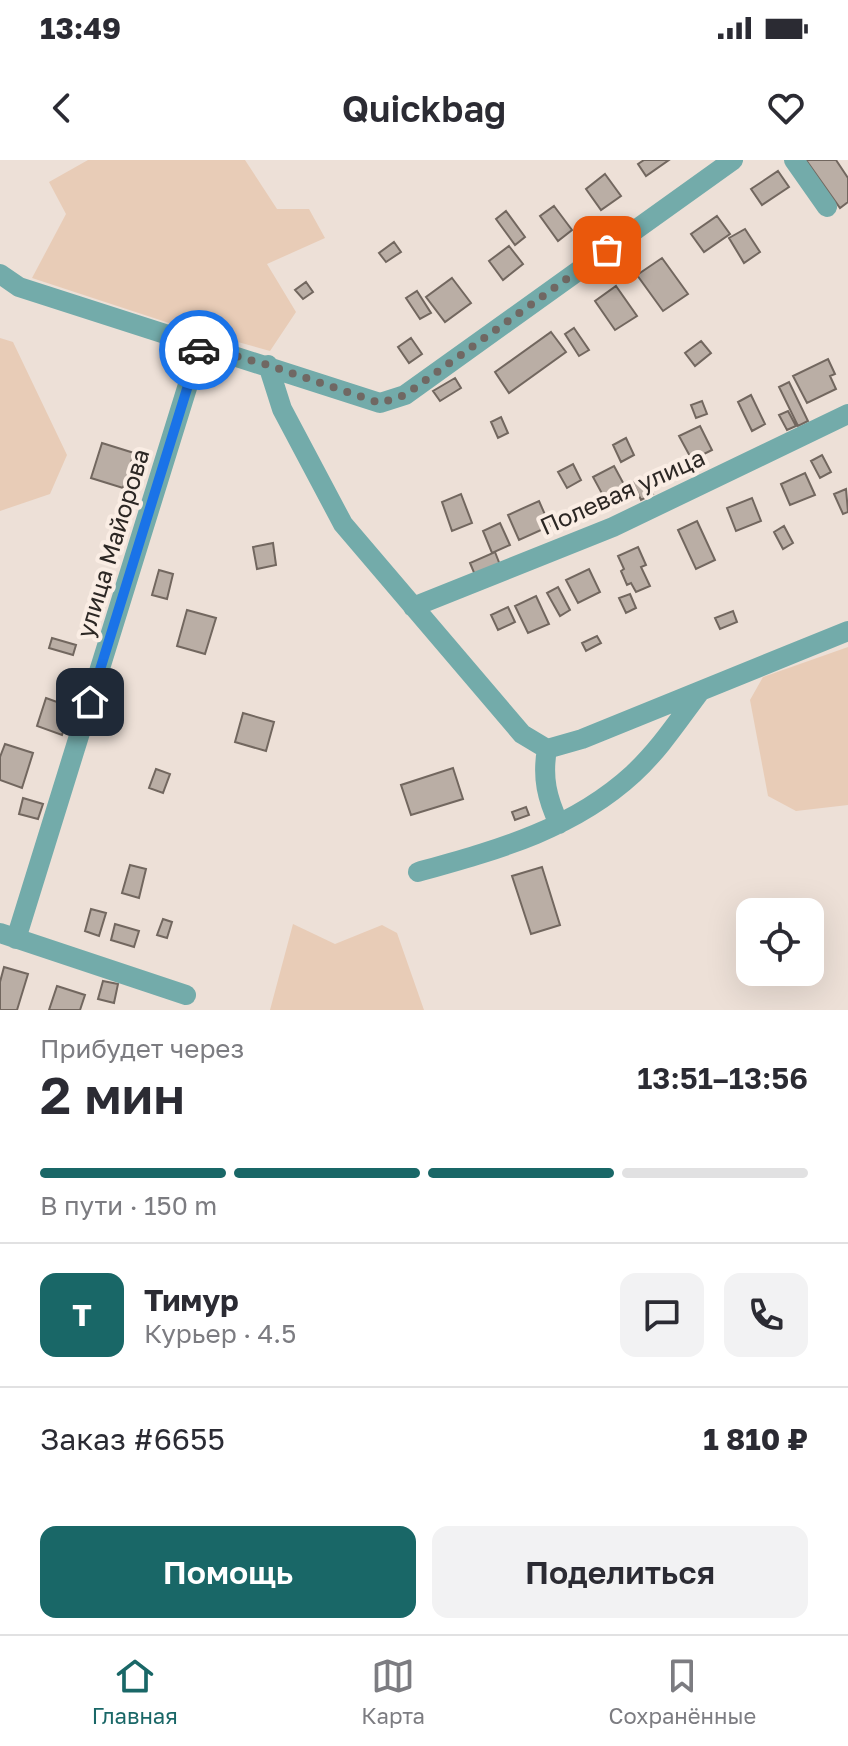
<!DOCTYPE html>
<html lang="ru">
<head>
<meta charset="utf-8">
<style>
	:root { --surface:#fff; --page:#f2f2f3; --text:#2b2b33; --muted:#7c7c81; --line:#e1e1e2; --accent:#196767 }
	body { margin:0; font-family:"Golos Text",sans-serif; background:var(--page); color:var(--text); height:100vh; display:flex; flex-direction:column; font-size:30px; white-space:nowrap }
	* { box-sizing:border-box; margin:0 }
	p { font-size:26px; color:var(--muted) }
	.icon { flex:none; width:44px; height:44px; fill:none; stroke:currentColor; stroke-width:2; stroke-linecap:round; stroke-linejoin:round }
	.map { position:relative; height:850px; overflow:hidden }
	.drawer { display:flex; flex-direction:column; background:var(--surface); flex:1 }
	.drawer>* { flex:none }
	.controls { position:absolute; left:736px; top:738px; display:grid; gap:16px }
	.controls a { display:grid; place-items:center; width:88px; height:88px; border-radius:16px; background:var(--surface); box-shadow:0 8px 32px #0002; font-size:40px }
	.pin { position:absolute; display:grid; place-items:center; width:68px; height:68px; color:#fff; margin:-34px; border-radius:16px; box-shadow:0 4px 12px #0006 }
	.courier { position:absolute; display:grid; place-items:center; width:80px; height:80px; margin:-40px; border:6px solid #1a73e8; border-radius:50%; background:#fff; color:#222; box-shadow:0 2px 10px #0007 }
	.headline em { font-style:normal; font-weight:600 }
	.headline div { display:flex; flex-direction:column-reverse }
	.headline { display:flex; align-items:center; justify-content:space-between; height:136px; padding:0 40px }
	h1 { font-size:52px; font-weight:600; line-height:60px }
	.bar { display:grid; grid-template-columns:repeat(4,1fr); gap:12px 8px; align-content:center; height:96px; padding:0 40px }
	.bar i { height:10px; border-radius:6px; background:var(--line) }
	.bar .current { background:var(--accent) }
	.bar p { grid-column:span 4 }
	.line { display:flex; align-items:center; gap:20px; padding:0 40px; border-top:2px solid var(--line) }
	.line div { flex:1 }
	.round { display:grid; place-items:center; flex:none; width:84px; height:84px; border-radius:16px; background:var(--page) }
	.action { display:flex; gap:16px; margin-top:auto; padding:16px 40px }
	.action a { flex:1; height:92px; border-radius:16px; background:var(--accent); color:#fff; font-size:32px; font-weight:600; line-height:92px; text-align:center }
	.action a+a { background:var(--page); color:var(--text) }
	.status { display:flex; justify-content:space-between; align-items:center; height:56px; padding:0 40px; background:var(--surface); direction:ltr }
	.status svg { height:22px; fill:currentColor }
	header { display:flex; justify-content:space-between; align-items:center; height:104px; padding:0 40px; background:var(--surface); font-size:36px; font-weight:600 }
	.dock { display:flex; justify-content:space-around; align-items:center; height:112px; border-top:2px solid var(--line); background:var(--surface); font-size:22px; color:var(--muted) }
	.dock a { display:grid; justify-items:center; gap:4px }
	.dock .current { color:var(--accent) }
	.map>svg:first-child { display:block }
</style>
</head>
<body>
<div class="status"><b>13:49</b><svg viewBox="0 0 49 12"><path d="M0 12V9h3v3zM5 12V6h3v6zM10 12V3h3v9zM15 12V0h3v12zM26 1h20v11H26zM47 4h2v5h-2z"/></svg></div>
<header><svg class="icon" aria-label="back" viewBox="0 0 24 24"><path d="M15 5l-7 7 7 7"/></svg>Quickbag<svg class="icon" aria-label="heart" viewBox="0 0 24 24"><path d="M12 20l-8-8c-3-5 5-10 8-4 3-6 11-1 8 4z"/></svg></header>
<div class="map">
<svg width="848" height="850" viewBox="0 0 848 850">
	<rect width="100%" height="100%" fill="#ede0d7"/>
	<path fill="#e8ccb7" d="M88,0h157l32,49h32l16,29 -58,26 29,48 -26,39 -101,-28 -137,-45 34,-64 -17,-32z
		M0,178l13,4 54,113 -17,39 -50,17z
		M848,487v158l-52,6 -28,-15 -18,-96 13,-23z
		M293,764l42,20 47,-19 15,8 27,77h-154z"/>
	<path fill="#baaea5" stroke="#72675f" stroke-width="2" d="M644,0h25l-23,16 -8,-12z
		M806,0h30l12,18v24l-8,6z
		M778,11l11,16 -27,18 -11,-16z
		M605,14l16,22 -20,14 -15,-21z
		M554,46l18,24 -14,11 -18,-25z
		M506,51l19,26 -10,8 -19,-26z
		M717,56l13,18 -26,18 -13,-18z
		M745,69l15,23 -16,11 -15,-25z
		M394,82l7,10 -15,10 -7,-9z
		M509,86l14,18 -20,16 -14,-19z
		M662,98l26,36 -25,17 -26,-36z
		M452,118l19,25 -26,19 -19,-25z
		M306,122l7,10 -10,7 -8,-9z
		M616,126l21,30 -22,14 -20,-29z
		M417,131l14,22 -11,6 -14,-21z
		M574,168l15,22 -10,6 -14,-22z
		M551,172l15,20 -57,41 -14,-21z
		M411,178l11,16 -13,9 -11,-16z
		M701,181l10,12 -16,13 -10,-13z
		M828,199l7,15 -5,2 6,13 -29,14 -14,-27z
		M455,218l6,10 -21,13 -7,-10z
		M789,222l19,39 -10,5 -19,-39z
		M751,235l14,29 -13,7 -14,-29z
		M702,241l5,13 -11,4 -5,-13z
		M788,251l8,15 -9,4 -8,-15z
		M501,257l7,16 -10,5 -7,-16z
		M700,266l12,24 -20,10 -13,-24z
		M626,278l8,17 -13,7 -8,-17z
		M102,283l32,10 -11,35 -32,-10z
		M822,295l9,17 -11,6 -9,-17z
		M573,304l8,16 -14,8 -9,-16z
		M614,306l13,24 -21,11 -13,-24z
		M805,313l10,22 -25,10 -9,-21z
		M645,317l8,17 -12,6 -8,-17z
		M846,329l2,23 -5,2 -9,-20z
		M461,334l11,29 -20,8 -10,-29z
		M752,338l9,23 -25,10 -9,-23z
		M539,341l11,25 -31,14 -11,-25z
		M697,361l18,39 -19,9 -18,-39z
		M500,363l10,22 -18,8 -9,-22z
		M784,366l9,17 -10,6 -9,-17z
		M273,383l3,22 -19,4 -4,-22z
		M638,387l8,18 -5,2 9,19 -14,6 -5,-9 -4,2 -6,-14 3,-2 -6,-13z
		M495,392l5,13 -25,10 -5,-12z
		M589,409l11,23 -22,11 -12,-23z
		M159,410l14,4 -6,25 -15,-4z
		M558,427l12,23 -10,6 -13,-23z
		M630,434l6,14 -10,5 -7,-15z
		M536,436l13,28 -21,9 -13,-27z
		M508,447l7,15 -17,8 -7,-15z
		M187,450l29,8 -11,36 -28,-8z
		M733,451l4,11 -17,7 -5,-11z
		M597,476l4,7 -15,8 -4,-8z
		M52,478l24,7 -3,10 -24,-7z
		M46,538l25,9 -9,28 -25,-9z
		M243,553l31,9 -8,29 -31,-9z
		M5,584l28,9 -11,35 -22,-8v-23z
		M453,608l10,31 -52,16 -10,-30z
		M156,609l14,5 -7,19 -14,-5z
		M23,638l20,6 -5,15 -19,-5z
		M526,647l3,8 -14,5 -3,-8z
		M130,705l16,4 -7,29 -17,-5z
		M542,707l18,58 -29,9 -19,-58z
		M91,749l15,4 -7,23 -14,-5z
		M163,759l9,3 -5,16 -10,-3z
		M115,764l24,7 -5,16 -23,-7z
		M4,807l24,7 -11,36h-17v-28z
		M103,821l15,3 -4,19 -16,-4z
		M57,826l28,9 -5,15h-31z"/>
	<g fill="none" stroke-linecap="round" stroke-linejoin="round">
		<path stroke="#73abaa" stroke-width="20" d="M794,0l33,47
			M0,114l19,13 361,116 25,-8 328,-235
			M268,205l14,44 61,115 179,210 25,15c-5,29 0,49 12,75
			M413,447l200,-80 235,-113
			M547,589l35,-10 266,-108
			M418,712c78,-22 154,-42 215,-98 26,-24 45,-53 66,-81
			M0,773l186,62
			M16,779l184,-593"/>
	</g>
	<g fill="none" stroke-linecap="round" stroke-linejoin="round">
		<path stroke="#706863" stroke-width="8" stroke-dasharray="0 14.4" d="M199,190l1,-4 68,19 112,38 25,-8 202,-145"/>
		<path stroke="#1a73e8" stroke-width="10" d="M90,542l109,-352"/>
	</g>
	<g text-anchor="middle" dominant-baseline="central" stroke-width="8" stroke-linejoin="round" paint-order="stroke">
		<g font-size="24" fill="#2c2724" stroke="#faede4">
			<text transform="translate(622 331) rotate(-24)">Полевая улица</text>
			<text transform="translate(112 383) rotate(-73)">улица Майорова</text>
		</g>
	</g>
</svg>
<div class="controls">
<a><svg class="icon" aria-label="locate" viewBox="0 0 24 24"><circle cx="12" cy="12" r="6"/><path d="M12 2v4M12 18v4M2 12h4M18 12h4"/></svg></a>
</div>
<div class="pin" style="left:607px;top:90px;background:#ea580c"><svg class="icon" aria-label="bag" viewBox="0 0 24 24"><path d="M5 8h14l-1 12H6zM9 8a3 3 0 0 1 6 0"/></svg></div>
<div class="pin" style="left:90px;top:542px;background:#1f2937"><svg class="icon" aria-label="home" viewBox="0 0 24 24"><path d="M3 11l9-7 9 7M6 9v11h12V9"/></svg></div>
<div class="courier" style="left:199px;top:190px"><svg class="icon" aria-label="car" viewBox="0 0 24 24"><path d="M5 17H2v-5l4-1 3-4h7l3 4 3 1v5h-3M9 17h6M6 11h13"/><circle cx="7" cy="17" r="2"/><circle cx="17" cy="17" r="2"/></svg></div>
</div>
<section class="drawer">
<div class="headline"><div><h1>2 мин</h1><p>Прибудет через</p></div><em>13:51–13:56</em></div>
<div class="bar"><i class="current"></i><i class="current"></i><i class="current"></i><i></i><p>В пути · 150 m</p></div>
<div class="line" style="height:144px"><b class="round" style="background:var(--accent);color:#fff">Т</b><div><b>Тимур</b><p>Курьер · 4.5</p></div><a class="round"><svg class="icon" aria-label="chat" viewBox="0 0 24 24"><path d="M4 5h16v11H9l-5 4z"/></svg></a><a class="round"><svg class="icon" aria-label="phone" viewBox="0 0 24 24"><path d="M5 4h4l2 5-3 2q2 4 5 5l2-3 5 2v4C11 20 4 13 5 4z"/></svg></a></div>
<div class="line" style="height:104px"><div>Заказ #6655</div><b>1 810 ₽</b></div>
<div class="action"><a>Помощь</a><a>Поделиться</a></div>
</section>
<nav class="dock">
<a class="current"><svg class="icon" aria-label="home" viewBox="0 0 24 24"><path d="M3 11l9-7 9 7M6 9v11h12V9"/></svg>Главная</a>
<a><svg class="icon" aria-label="map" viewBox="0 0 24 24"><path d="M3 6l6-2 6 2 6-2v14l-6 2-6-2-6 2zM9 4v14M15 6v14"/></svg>Карта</a>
<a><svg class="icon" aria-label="saved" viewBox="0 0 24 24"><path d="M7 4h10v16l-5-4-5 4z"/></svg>Сохранённые</a>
</nav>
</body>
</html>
